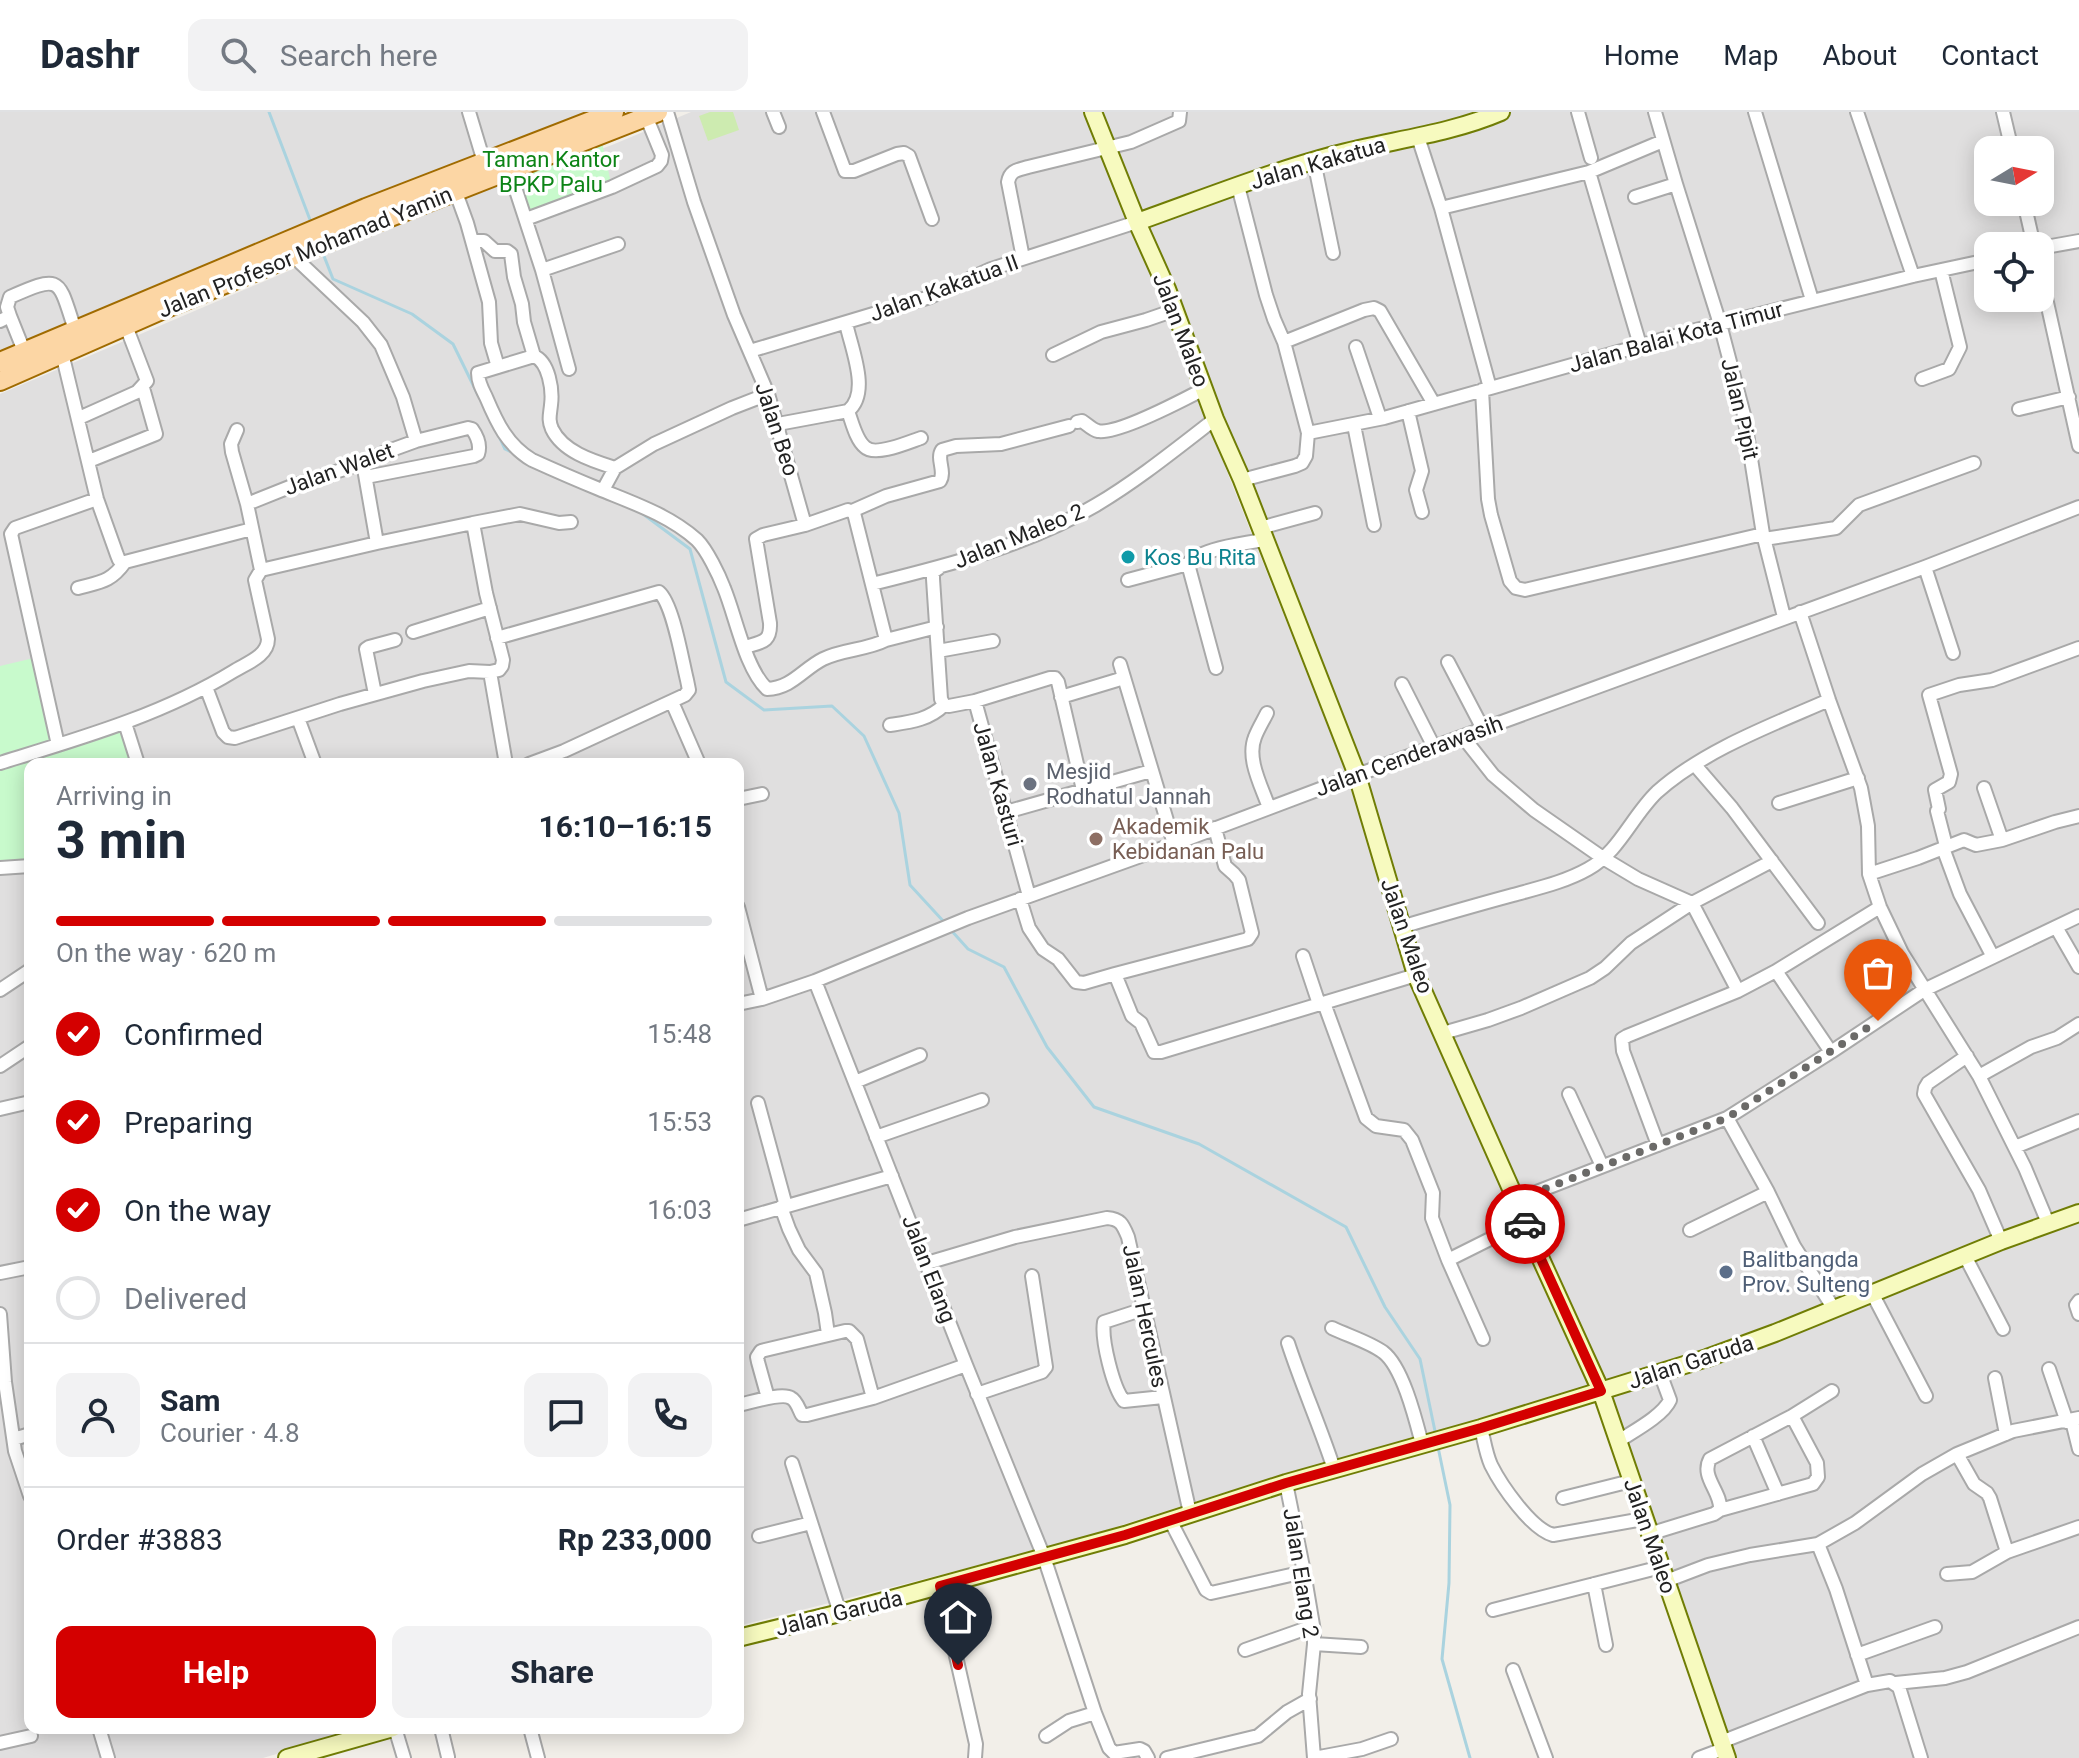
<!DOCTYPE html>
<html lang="en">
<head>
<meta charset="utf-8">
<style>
	:root { --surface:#fff; --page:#f2f2f3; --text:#1f2937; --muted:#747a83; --line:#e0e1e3; --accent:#d40000 }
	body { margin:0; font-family:Roboto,sans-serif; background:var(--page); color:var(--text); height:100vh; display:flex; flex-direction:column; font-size:30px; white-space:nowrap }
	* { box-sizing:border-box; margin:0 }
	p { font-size:26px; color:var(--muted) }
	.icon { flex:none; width:44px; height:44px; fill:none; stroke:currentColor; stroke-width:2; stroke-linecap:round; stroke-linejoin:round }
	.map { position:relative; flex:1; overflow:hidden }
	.sheet { position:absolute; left:24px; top:646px; width:720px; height:976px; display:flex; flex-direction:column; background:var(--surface); border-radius:16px; box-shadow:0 4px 20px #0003 }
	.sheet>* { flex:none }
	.needle { width:52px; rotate:80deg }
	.fabs { position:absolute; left:1974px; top:24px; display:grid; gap:16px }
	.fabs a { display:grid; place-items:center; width:80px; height:80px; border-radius:16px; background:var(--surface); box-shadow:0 4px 20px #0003; font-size:40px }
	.pin { position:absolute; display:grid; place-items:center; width:68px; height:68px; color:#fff; margin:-82px -34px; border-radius:50% 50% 50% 0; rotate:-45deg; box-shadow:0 0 8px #0007 }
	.pin .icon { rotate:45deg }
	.courier { position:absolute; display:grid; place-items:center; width:80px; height:80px; margin:-40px; border:6px solid #d40000; border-radius:50%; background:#fff; color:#222; box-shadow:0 2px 10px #0007 }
	.summary em { font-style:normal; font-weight:700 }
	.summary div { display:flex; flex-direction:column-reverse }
	.summary { display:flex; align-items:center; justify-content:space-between; height:136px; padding:0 32px }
	h1 { font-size:52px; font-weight:700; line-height:60px }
	.bar { display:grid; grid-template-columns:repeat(4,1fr); gap:12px 8px; align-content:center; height:96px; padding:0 32px }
	.bar i { height:10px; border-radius:6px; background:var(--line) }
	.bar .on { background:var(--accent) }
	.bar p { grid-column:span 4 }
	.line { display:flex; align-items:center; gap:20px; padding:0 32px; border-top:2px solid var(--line) }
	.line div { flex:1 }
	.round { display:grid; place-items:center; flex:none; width:84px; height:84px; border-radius:16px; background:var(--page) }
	ol { padding:0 32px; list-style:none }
	li { display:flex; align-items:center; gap:24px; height:88px }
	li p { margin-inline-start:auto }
	li .icon { padding:8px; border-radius:50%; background:var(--accent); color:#fff; stroke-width:4 }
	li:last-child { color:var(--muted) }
	li i { width:44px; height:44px; border:4px solid var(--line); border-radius:50% }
	.cta { display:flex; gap:16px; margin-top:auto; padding:16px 32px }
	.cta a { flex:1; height:92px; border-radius:16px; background:var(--accent); color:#fff; font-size:32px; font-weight:700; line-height:92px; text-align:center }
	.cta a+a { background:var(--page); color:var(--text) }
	header { display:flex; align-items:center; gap:48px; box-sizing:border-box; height:112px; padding:0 40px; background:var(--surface); border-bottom:2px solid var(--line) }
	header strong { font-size:38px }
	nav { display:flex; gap:44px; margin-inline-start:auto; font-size:28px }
	.search { width:560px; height:72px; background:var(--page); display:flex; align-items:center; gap:20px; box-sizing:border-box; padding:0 28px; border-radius:16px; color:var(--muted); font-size:30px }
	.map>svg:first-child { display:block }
</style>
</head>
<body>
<header>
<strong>Dashr</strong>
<div class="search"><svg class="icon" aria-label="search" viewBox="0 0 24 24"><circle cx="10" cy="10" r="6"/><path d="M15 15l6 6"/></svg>Search here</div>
<nav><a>Home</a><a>Map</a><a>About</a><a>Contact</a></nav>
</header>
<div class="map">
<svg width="2079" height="1646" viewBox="0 0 2079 1646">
	<rect width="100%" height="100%" fill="#f2efe9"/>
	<path fill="#e0dfdf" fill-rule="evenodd" d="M0,0h604l-604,246z
		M691,0h392l70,165 75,197 124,314 51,177 100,227 89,195 -366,105 -167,53 -321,81v-862h-708v964h334l-101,30h-263v-1364l429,-183 183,-66z
		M1100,0h979v1646h-343l-133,-383 -180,-400zM1988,38h52v52h-52zM1988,134h52v52h-52z"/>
	<path fill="#cdebb0" d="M710,0h23l6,18 -31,11 -9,-25z"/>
	<path fill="#c8facc" d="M598,12l13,59 -86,32 -14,-63z
		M38,545l19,87 70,-23 13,43h-110v100l-30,2v-200z"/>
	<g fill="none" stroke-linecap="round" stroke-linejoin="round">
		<path stroke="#aad3df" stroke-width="3" d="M269,0l43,113
			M322,139l11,28 79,35 41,30 25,51
			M498,322l7,15 11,5
			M639,399l51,38 36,133 38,28 68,-4 32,30 35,77 11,72 35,38
			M950,817l18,20 36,18 43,80 47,60 105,37 147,83 39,80 35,52 16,77
			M1438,1335l12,58 -1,78 -7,76 28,99"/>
		<defs>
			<path id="street" d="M469,0l15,50
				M667,0l27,90 40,113 34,79 37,131 43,-15 6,3 32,127 51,-13
				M773,0l6,15
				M823,0l22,59h9l43,-17 7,-1 5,3 23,63
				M1578,0l13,46
				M1655,0l21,72 44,140 24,91 19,119 21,83
				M1755,0l57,188
				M1857,0l56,164
				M2003,0l9,38
				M1418,25l23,71
				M1314,49l19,92
				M509,57l33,101 27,99
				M1589,60l51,173
				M1238,74l28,109 8,24 10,23 24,91 -2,23 -4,7 -7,3 -53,14
				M455,78l12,33 22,79 2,41 7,24
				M1635,85l41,-13
				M2024,90l10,44
				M526,107l86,-32 45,-21 4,-5 1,-6 -16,-39
				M473,129h11l11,10h12l4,3 3,23 8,27 2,18 10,34c15,6 19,34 17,49 -1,10 -3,15 1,24 11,23 41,32 63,39
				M2040,136l39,-7
				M1023,146l-15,-76c2,-12 10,-12 20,-15l103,-25 48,-21 1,-9
				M542,158l76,-26
				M2040,159l39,175
				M10,204l-3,-9 3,-10c52,-23 48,-19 65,33
				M0,209l10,-5 14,35
				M1284,230l80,-32 10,-2 6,3 54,93
				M1356,235l24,71
				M750,239l180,-54 61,-28 146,-47
				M62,241l35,146 20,56 2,5 6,2
				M1053,243l48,-23 45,-12 29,-10
				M534,244l-56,17c0,9 4,16 8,24 11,26 21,48 46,63 22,10 45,20 67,29 34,14 70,26 98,51 10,10 22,35 27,48 12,29 21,80 43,101 25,-1 36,-20 56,-30 20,-10 44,-9 63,-19
				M1922,267l27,-10 11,-22 -19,-77
				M1490,276l-49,-180 148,-36 74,-31
				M1482,278l6,109 3,16 19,66 6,7 9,2 238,-56
				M2019,297l50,-12
				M848,299c4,11 8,29 17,36 10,10 44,-5 56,-9
				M1408,299l14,60 -6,19 6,22
				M79,306l58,-26 10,-11 -21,-55
				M1077,310l5,-1c5,3 10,9 16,10 19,4 87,-32 106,-42
				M778,312l70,-13c23,-18 3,-63 -2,-88
				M1354,313l20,100
				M237,318l-6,14 1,8 15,52
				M1308,321l76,-15 312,-88 217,-54 75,-16
				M89,349l67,-27 -13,-46
				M366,365l108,-21 4,-2c3,-9 -1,-18 -6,-25l-4,-1 -52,13
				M603,378l12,-22 39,-24 78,-36 36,-14
				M852,399l34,-15 54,-15c6,-10 -4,-22 2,-31l14,-4 45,-2 68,-18
				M473,411l47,-9 39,9 12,-1
				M1260,416l55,-15
				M1764,427l72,-11 23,-23 115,-42
				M125,450l127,-33
				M1188,452l28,104
				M1925,455l28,86
				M939,456l-6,4v7l8,120 3,6 5,1 26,-5 54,195
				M261,458l-14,-66 45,-18 71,-23 20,-10 33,-12 -13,-44 -22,-52 -18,-23 -70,-66
				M261,458l116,-27
				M1128,468l60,-16c11,-15 57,-21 76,-24
				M872,472c77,-19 156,-39 224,-79 42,-25 80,-56 119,-86
				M78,476c22,-6 33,-6 47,-26
				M1800,500l29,88 32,88 7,38 1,48 11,33 22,46 77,123 46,92 23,55
				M413,520l77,-24
				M497,526l162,-46c14,12 23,68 28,88l2,10 -4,5 -121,56 -35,13
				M745,535c16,-5 26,-4 25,-24l-14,-84 7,-4 42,-10
				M938,539l55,-10
				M1448,550l35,67
				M1120,552l54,180
				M490,560l16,92
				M1402,572l32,63
				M206,575l17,45 5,5 7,1 105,-34 83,-23 46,-10 21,1 9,-2 3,-4 1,-6 -17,-67 -13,-70 -96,20 -14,-80
				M375,582l-9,-45 3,-2 26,-7
				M1061,585l63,-19
				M975,589l75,-23h5l3,4 25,108
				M672,590l27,62
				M1267,601c-4,8 -9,16 -12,24 -9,22 7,50 14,71
				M298,606l17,46
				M125,611l13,41
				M890,613c20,-3 39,-5 54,-20
				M1463,625l30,38 41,35 69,48 35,21 54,24 46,88
				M58,633l-47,-211 4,-6 82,-29
				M0,651c81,-25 162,-48 234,-92 13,-8 34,-15 34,-32l-13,-59 6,-10
				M1695,653l37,43 86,115
				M1984,676l18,52
				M738,687l24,-5
				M1779,691l79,-25
				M1006,700l145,-41
				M1215,716l10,38 9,8 5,6 13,53 -4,6 -133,35 17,42 9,7 13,29h7l255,-77
				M1946,734l-9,-35 2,-2 -4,-19 14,-8 2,-8 -22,-79 30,-10 33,-5 87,-32
				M1943,736l17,46 33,63
				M0,756l30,-2
				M1869,762l49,-16 46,-18 12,5 26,-5 53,-18 24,-6
				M1020,787l9,29 14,21 15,10 18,23 8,1 31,-9
				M738,795l24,92
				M1401,815c37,-11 75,-22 112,-32 25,-7 52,-13 75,-26 31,-17 44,-53 69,-77 47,-42 115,-67 172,-92
				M2056,815l23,40
				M1303,844l16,48
				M1776,859l55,81
				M815,869l151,384 78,192 51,156 14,35 5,5 26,-4 4,2 4,7
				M0,878l30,-20
				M1324,891l42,115 10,8 28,4 8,10 21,53 -1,25 16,42 76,-38
				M738,892l24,-5 53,-18 153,-63 206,-74 183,-69 568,-208 154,-60
				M1443,921l45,-13 33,-12 69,-30 15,-10 26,-25 61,-40 80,-42
				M1967,944l-39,27 -3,5 -1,6 55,96 22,51
				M0,954l30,-20
				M1979,964l52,-29 26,-9 22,-14
				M855,970l65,-27
				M1569,982l33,72
				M758,991l28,103
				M0,997l30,-7
				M1727,1006l41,74 26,54 40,63
				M876,1025l106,-37
				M1658,1033l-35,-94 -1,-12 5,-3 111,-45 38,-20 104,-64
				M2015,1035l64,-26
				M1516,1088l211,-82 104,-66 93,-62 155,-74
				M781,1095l8,22 10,21 17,23 9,40 3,21
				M738,1108l154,-44
				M1690,1118l78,-38
				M1965,1144l38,73
				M1448,1148l35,79
				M927,1151l88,-26 92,-19c14,1 16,7 21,19l62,276
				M0,1161l30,-6
				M1872,1181l54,103
				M2079,1189l-3,4 3,9
				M1144,1197l-40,13c-3,17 9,66 20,79l39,-4
				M0,1202l5,68 10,69 15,45
				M1332,1216c17,8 37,14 51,24 20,15 33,69 39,92
				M1288,1231c14,43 32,83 46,126
				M2049,1257l18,53
				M1995,1266l11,56
				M977,1282l65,-22 4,-5 -14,-91
				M768,1286l-10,-36 -1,-5 4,-6 84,-20h4l8,8 16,59
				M738,1293c11,-2 44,-13 53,-7 6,3 8,12 11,17h5l66,-17 93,-33
				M2072,1309l7,28
				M1481,1316c3,12 5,26 10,37 10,20 40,64 62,70l90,-16
				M1753,1324l25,58
				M14,1327l16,-5
				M1617,1330c15,-10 46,-26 53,-42l-10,-27
				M1957,1342l17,30 13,9 3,5 17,54 72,-25
				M792,1351l48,150
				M1286,1371l18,89 10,59v13l-5,50 5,64
				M1563,1386l68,-17
				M1720,1398l93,-26 5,-7 -1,-14 -25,-47
				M1170,1408l36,70 5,3 93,-21
				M1649,1422l65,-20 6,-4c2,-18 -20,-33 -10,-51l82,-43 40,-25
				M759,1424l52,-13
				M1818,1432l18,45 31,96 23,-4 9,6 22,71
				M1947,1462l25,-2 35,-20
				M1666,1469l42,-16 42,-10 68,-11 37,-21 67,-49 35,-20 56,-23 66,-13
				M1594,1472l12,61
				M940,1474l36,158 -1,14
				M1493,1498l168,-43
				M1314,1532l47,3
				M1245,1538l68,-24
				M1857,1543l78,-28
				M1513,1558l33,88
				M1896,1571l49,-5 22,-6 112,-45
				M99,1616l9,30
				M395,1616l9,30
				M441,1616l7,29
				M530,1616l8,30
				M1046,1624l23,-15 26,-8
				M1721,1630l146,-57
				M0,1631l31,-7
				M1167,1646l91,-22 29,-24 23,-13
				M1314,1646l48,-9 29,-10
				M1699,1646l24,-9"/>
			<path id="secondary" d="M1093,0l44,110 30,67 48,130 27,61 115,295 59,200 100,225 8,22 77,169 126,367
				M1137,110c65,-23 130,-49 197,-67 56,-15 113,-20 167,-43
				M738,1526l102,-25 285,-78 161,-52 195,-55 226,-70 68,-25 226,-92 78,-28
				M287,1646l106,-30"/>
			<path id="primary" d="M0,250l366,-154 248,-96
				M0,269l166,-73 163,-67 329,-129"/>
		</defs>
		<use href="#street" stroke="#a9a9a9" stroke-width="16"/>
		<use href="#secondary" stroke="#707d05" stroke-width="20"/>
		<use href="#primary" stroke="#a06b00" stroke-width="22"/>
		<use href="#street" stroke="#fff" stroke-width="12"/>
		<use href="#secondary" stroke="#f7fabf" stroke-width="16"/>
		<use href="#primary" stroke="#fcd6a4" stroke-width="18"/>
	</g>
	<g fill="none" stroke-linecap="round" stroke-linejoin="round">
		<path stroke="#6b6a68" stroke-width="8" stroke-dasharray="0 14.4" d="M1525,1112l-9,-24 211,-82 151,-97"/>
		<path stroke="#d40000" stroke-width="10" d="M958,1553l-18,-79 185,-51 161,-52 195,-55 120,-37 -76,-167"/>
	</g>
	<circle fill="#0f9aa8" stroke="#fff" stroke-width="3" cx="1128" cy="445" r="8"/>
	<circle fill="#6b7280" stroke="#fff" stroke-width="3" cx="1030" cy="672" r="8"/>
	<circle fill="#8d6e63" stroke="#fff" stroke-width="3" cx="1096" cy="727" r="8"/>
	<circle fill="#5c6f8a" stroke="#fff" stroke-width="3" cx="1726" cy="1160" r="8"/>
	<g text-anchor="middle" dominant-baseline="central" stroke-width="7" stroke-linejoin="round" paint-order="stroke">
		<g font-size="22" fill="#0c8416" stroke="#fff">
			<text x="551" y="47">Taman Kantor<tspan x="551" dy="25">BPKP Palu</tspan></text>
		</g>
		<g font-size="22" fill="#222" stroke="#fff">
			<text transform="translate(1318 51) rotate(-16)">Jalan Kakatua</text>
			<text transform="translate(305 140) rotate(-22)">Jalan Profesor Mohamad Yamin</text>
			<text transform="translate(944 176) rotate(-20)">Jalan Kakatua II</text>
			<text transform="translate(1181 218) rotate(69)">Jalan Maleo</text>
			<text transform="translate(1676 225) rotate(-15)">Jalan Balai Kota Timur</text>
			<text transform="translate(1740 297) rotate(77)">Jalan Pipit</text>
			<text transform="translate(777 317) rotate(72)">Jalan Beo</text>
			<text transform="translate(339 357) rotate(-20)">Jalan Walet</text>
			<text transform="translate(1019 424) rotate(-22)">Jalan Maleo 2</text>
			<text transform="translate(1409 644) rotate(-20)">Jalan Cenderawasih</text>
			<text transform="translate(998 672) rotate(74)">Jalan Kasturi</text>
			<text transform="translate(1407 824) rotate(71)">Jalan Maleo</text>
			<text transform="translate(929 1157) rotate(69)">Jalan Elang</text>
			<text transform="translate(1145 1204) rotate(78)">Jalan Hercules</text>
			<text transform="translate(1691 1250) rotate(-18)">Jalan Garuda</text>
			<text transform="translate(1650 1424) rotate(71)">Jalan Maleo</text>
			<text transform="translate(1301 1461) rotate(81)">Jalan Elang 2</text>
			<text transform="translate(839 1501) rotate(-14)">Jalan Garuda</text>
		</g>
		<g font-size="22" fill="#0d838f" stroke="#fff" text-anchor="start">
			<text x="1144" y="445">Kos Bu Rita</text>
		</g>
		<g font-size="22" fill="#5b616d" stroke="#fff" text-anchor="start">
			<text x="1046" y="659">Mesjid<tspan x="1046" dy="25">Rodhatul Jannah</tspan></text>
		</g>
		<g font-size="22" fill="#785e54" stroke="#fff" text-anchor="start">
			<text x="1112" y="714">Akademik<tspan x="1112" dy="25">Kebidanan Palu</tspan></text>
		</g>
		<g font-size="22" fill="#4e5e75" stroke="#fff" text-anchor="start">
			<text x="1742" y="1147">Balitbangda<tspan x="1742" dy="25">Prov. Sulteng</tspan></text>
		</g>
	</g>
</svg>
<div class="fabs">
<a><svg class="needle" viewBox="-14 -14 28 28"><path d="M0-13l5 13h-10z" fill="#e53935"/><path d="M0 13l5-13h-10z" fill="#747a83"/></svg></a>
<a><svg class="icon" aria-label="locate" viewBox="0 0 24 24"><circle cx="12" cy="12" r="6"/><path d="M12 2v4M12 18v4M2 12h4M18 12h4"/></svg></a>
</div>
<div class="pin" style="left:1878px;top:909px;background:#ea580c"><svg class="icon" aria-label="bag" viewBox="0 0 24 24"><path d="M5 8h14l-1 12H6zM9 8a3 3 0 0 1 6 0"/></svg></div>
<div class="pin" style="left:958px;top:1553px;background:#1f2937"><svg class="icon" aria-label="home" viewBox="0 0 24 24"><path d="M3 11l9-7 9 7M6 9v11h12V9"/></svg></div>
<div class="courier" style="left:1525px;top:1112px"><svg class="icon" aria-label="car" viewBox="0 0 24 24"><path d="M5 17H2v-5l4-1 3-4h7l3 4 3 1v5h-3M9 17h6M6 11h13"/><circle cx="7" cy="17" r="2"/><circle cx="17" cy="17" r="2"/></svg></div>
<section class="sheet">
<div class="summary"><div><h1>3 min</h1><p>Arriving in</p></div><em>16:10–16:15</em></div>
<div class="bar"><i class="on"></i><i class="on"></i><i class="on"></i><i></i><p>On the way · 620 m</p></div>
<ol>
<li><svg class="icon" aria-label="check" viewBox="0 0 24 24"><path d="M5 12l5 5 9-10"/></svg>Confirmed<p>15:48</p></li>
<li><svg class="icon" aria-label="check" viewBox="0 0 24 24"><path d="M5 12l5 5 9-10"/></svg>Preparing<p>15:53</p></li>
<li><svg class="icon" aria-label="check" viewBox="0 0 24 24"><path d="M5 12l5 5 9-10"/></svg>On the way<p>16:03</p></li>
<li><i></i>Delivered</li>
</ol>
<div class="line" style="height:144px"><a class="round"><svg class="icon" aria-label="person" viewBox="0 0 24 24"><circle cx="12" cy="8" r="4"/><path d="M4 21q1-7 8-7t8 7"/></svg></a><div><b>Sam</b><p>Courier · 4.8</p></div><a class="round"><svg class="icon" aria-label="chat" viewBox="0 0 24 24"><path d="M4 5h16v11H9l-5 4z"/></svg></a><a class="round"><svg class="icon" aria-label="phone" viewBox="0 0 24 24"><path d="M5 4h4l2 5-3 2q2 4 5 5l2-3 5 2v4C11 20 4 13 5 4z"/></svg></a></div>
<div class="line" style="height:104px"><div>Order #3883</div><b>Rp 233,000</b></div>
<div class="cta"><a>Help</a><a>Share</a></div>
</section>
</div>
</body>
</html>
